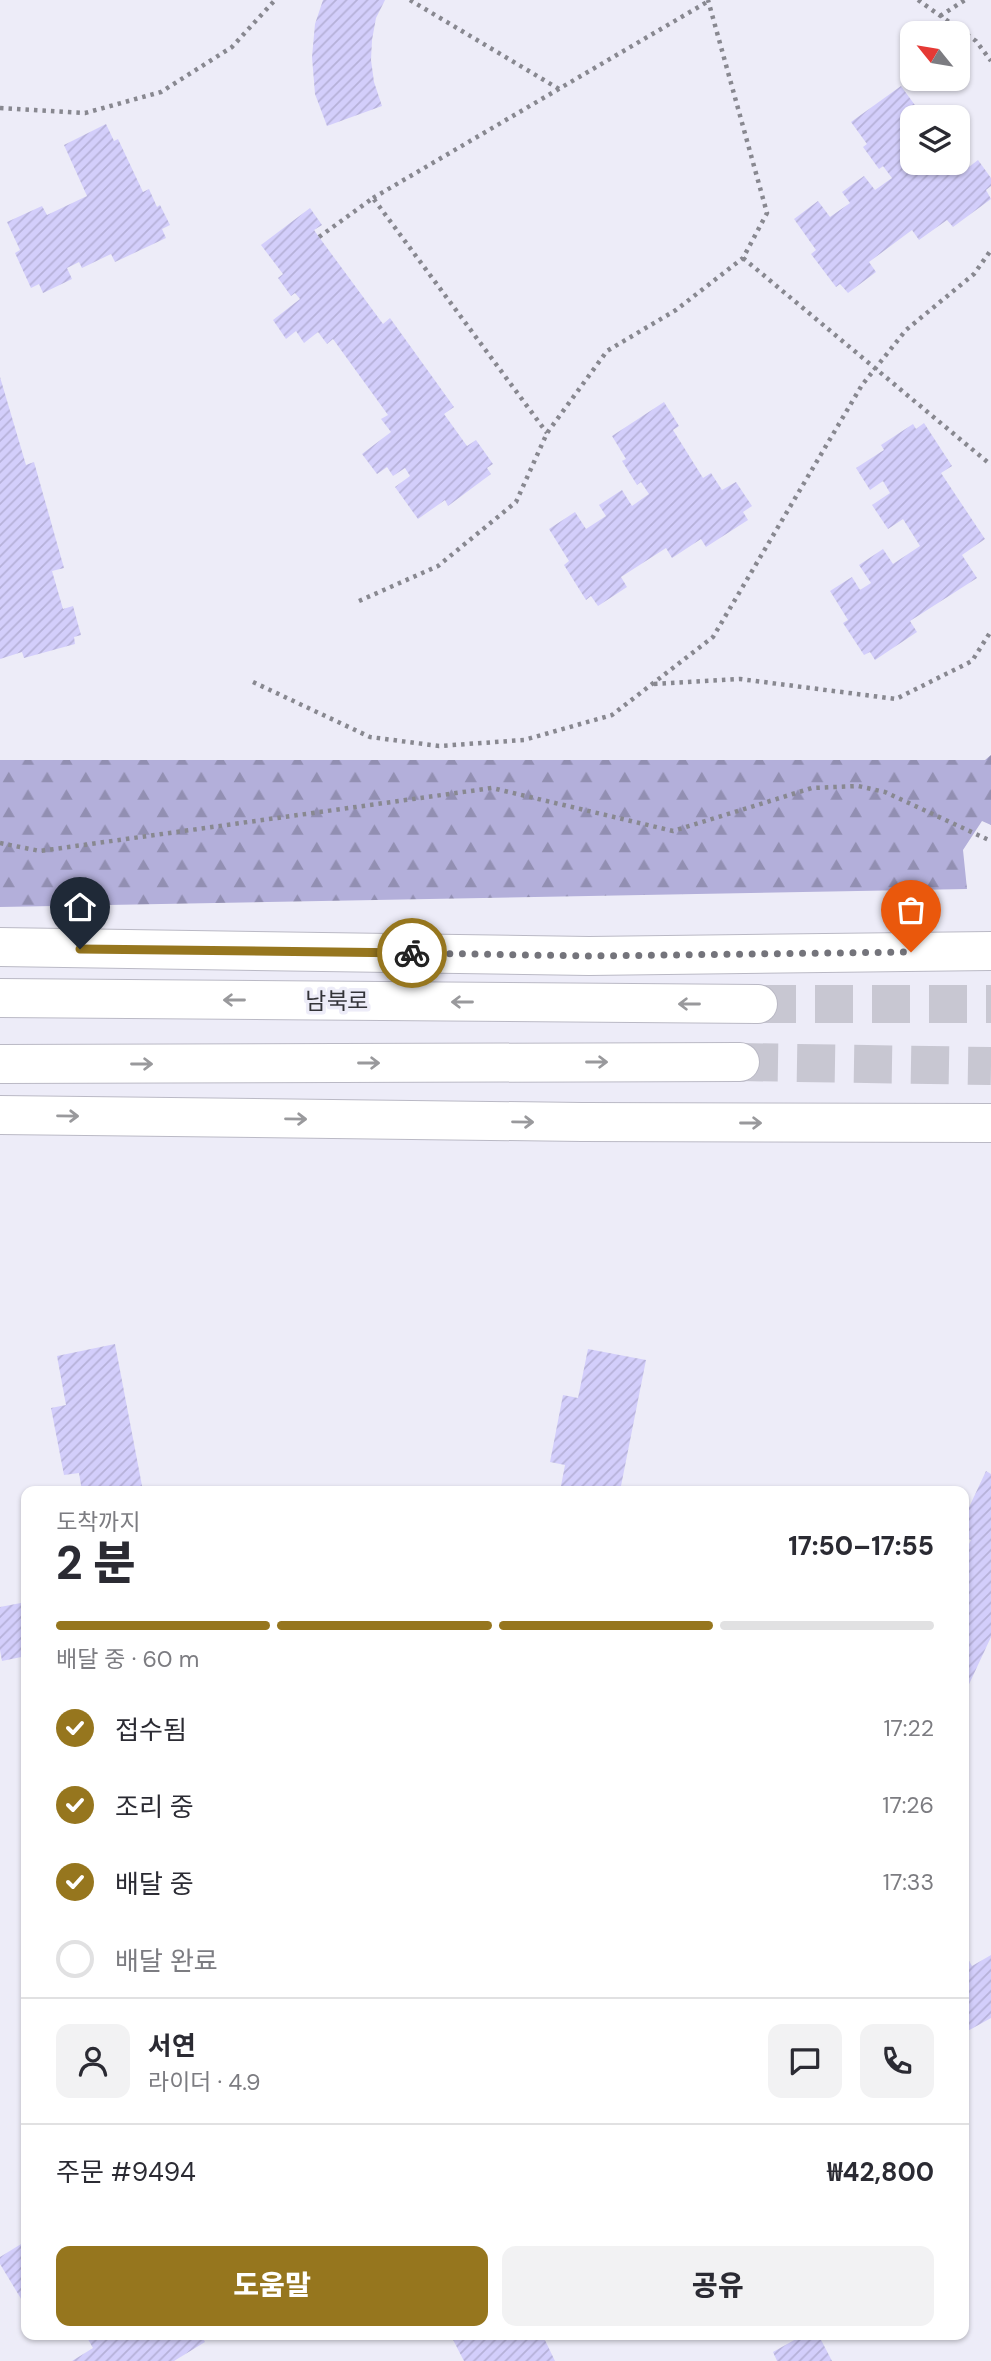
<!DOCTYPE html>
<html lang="ko">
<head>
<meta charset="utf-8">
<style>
	:root { --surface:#fff; --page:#f2f2f3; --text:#2b2b33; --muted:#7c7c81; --line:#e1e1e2; --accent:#96761e }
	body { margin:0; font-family:"DM Sans","Noto Sans KR",sans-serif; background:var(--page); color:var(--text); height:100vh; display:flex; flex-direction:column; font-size:26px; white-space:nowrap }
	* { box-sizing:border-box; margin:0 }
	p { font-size:23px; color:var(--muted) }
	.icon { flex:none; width:38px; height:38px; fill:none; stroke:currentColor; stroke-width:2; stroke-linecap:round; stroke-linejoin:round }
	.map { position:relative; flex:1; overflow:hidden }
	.drawer { position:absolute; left:21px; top:1486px; width:948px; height:854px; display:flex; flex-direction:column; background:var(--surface); border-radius:14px; box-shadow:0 2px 5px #0004 }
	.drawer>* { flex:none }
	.needle { width:46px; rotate:300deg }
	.tools { position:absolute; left:900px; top:21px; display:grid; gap:14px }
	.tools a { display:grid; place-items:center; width:70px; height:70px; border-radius:14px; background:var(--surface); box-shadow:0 2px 5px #0004; font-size:35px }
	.pin { position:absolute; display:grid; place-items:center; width:60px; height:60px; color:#fff; margin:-72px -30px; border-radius:50% 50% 50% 0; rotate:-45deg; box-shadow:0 0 7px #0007 }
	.pin .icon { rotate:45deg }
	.courier { position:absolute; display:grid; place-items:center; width:70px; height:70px; margin:-35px; border:5px solid #96761e; border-radius:50%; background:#fff; color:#222; box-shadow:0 2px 9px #0007 }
	.summary em { font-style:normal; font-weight:800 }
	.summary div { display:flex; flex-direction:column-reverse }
	.summary { display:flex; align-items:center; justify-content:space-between; height:119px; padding:0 35px }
	h1 { font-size:46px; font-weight:800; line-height:52px }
	.bar { display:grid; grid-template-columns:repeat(4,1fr); gap:10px 7px; align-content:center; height:84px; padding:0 35px }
	.bar i { height:9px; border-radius:5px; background:var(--line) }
	.bar .selected { background:var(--accent) }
	.bar p { grid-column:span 4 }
	.line { display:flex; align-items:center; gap:18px; padding:0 35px; border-top:2px solid var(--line) }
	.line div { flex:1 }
	.round { display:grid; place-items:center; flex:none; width:74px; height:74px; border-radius:14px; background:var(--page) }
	ol { padding:0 35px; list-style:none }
	li { display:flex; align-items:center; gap:21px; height:77px }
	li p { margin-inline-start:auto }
	li .icon { padding:7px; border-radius:50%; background:var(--accent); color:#fff; stroke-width:4 }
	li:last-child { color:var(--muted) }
	li i { width:38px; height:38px; border:4px solid var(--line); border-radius:50% }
	.cta { display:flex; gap:14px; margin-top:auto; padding:14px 35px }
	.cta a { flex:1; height:80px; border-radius:14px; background:var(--accent); color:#fff; font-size:28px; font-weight:800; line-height:80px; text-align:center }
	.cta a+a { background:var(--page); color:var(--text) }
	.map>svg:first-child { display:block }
</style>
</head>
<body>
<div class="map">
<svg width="991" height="2361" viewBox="0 0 991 2361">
	<defs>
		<pattern id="forest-firs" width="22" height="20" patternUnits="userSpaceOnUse" patternTransform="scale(1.75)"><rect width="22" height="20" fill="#b3afda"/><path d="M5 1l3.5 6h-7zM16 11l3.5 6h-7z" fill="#928fb2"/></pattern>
		<pattern id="building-hatch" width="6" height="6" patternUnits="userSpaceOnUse" patternTransform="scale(1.75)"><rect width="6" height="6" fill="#d3cefb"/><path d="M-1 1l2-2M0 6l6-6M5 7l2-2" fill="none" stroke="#b6b1d8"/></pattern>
	</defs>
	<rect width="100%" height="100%" fill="#edecf8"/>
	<path fill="url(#forest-firs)" d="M991,755v70l-9,-4 -19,29 4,39 -967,18v-147h985z"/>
	<path fill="url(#building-hatch)" d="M323,0h62l-9,18 -4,22 -1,20 3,22 8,24 -55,20 -12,-32 -3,-37 3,-33z
		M901,86l16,22 -6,4 4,5h-3v46h45v-4l8,11 13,-10 13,18v8l-5,4 5,9 -38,28 -6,-7 -28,20 -7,-10 -43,32 7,10 -28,21 -8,-9 -4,3 -25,-33 5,-4 -22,-31 24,-18 12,16 20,-14 -8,-11 22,-16 11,14 17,-12 -9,-12 -4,3 -16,-22 4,-3 -16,-22z
		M106,124l8,17 4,-2 25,53 6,-3 8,18 3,-2 10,20 -8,4 4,9 -51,24 -4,-8 -29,14 -3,-6 -12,6 5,11 -29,14 -4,-9 -8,4 -16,-35 5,-3 -13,-28 35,-16 5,9 40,-19 -23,-51z
		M310,208l12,17 -8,5 5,7 64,87 7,-6 64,89 -10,7 23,32 9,-6 17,24 -6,4 4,6 -43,32 -3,-6 -27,19 -23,-32 15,-11 -5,-8 -12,8 -6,-9 -10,7 -15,-20 29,-22 -10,-13 7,-4 -55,-76 -6,5 -9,-12 -14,11 -8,-12 -10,8 -13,-19 27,-21 -5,-6 -4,3 -13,-18 5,-4 -22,-29z
		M0,377l26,88 8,-3 30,106 -12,3 11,38 10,-3 8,29 -7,2 1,7 -51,14 -2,-6 -22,7z
		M664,402l15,24 -6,4 30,48 8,-5 11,17 14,-8 16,24 -9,6 5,8 -42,27 -5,-8 -29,19 -6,-10 -45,29 6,10 -29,19 -7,-10 -5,4 -22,-35 5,-4 -20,-32 26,-17 11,17 20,-13 -7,-11 23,-15 10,16 17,-12 -8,-12 -4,3 -15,-24 4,-2 -14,-23z
		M924,423l28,43 -11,7 44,66 -23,16 15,23 -67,43 7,11 -42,28 -5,-8 -6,3 -21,-32 5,-3 -18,-29 22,-14 8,13 11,-7 -12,-18 24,-16 10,15 27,-18 -17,-27 -15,10 -16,-24 18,-12 -7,-12 -13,9 -14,-22 28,-18 -3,-5 32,-21 3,5z
		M115,1344l28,147h-61l-3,-18 -15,2 -13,-67 15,-3 -9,-49z
		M588,1349l58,11 -26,131h-60l5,-26 -15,-3 13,-67 15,3z
		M986,1471l5,3v163l-27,58v-141l7,-14 -7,-3v-19z
		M26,1602v54l-24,5 -2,-11v-43z
		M964,1952l8,14 19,-11v63l-27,15z
		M26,2241v66l-26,-43v-7z
		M85,2334h116l4,8 -31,19h-102l21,-13z
		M450,2334h92l13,27h-91z
		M805,2334h13l14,27h-55l-4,-9z"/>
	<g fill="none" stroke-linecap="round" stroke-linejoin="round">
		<path stroke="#c8c7d2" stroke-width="38" stroke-dasharray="38 19" stroke-linecap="butt" d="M758,1004h233
			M740,1062l251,4"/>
		<defs>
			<path id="secondary" d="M0,947l589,9 402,-5
				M0,998l758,6
				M0,1064l740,-2
				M0,1115l582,7 409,1"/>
		</defs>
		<use href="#secondary" stroke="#bab9c5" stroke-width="40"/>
		<path stroke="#888890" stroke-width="4.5" stroke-dasharray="3.5 5" stroke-linecap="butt" d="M410,0l149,89
			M918,0l58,41 15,20
			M940,16l25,-16
			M0,108l85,5 76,-21 71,-45 43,-47
			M373,198l334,-196
			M319,237l54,-39 174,235
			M743,258l248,207
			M359,601l79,-35 78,-64 31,-69 60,-82 69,-41 67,-52 24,-45 -59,-213
			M253,682l117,55 69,9 85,-6 88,-25 101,-78 149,-252 44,-55 68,-56 17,-24
			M654,684l86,-5 156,20 76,-38 19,-30
			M0,843l40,8 452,-63 181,43 139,-43 46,-2 27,6 106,49"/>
		<use href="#secondary" stroke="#fff" stroke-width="38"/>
	</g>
	<defs><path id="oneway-shaft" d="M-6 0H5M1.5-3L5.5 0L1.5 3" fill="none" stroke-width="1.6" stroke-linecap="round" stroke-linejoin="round" transform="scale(1.75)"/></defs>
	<g stroke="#99999c">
		<use href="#oneway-shaft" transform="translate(234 1000) rotate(-180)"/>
		<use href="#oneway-shaft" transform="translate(462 1002) rotate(-180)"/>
		<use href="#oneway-shaft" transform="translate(689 1004) rotate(-180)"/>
		<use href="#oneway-shaft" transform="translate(597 1062)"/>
		<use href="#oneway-shaft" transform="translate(369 1063)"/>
		<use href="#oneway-shaft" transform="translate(142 1064)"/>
		<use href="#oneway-shaft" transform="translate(68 1116) rotate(1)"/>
		<use href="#oneway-shaft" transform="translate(296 1119) rotate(1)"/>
		<use href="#oneway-shaft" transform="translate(523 1122) rotate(1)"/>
		<use href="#oneway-shaft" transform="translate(751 1123)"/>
	</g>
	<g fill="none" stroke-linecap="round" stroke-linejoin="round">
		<path stroke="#74747b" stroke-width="7" stroke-dasharray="0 12.6" d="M412,953l177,3 322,-4"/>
		<path stroke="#96761e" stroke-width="9" d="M80,949l332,4"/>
	</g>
	<g text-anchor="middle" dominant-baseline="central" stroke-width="7" stroke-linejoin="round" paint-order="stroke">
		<g font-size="23" fill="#333338" stroke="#edecf8">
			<text x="337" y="1001">남북로</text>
		</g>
	</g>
</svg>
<div class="tools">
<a><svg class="needle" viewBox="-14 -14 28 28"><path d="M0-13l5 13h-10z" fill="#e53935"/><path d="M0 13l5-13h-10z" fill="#7c7c81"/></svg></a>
<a><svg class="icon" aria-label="layers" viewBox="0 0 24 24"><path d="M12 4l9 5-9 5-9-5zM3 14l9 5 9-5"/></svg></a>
</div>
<div class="pin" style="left:911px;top:952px;background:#ea580c"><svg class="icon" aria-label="bag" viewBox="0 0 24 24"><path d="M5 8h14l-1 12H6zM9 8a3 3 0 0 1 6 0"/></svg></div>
<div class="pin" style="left:80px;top:949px;background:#1f2937"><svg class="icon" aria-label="home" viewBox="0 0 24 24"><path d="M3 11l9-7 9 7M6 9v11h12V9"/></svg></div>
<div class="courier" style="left:412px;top:953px"><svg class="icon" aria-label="bike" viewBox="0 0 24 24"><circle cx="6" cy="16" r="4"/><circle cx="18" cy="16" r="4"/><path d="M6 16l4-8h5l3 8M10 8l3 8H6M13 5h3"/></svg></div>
<section class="drawer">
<div class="summary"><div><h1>2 분</h1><p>도착까지</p></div><em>17:50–17:55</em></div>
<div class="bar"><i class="selected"></i><i class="selected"></i><i class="selected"></i><i></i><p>배달 중 · 60 m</p></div>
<ol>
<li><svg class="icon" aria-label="check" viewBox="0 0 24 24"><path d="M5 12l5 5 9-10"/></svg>접수됨<p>17:22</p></li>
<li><svg class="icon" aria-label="check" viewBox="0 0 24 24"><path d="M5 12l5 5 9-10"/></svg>조리 중<p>17:26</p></li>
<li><svg class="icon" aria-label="check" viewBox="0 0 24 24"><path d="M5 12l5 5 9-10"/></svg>배달 중<p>17:33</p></li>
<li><i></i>배달 완료</li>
</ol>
<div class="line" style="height:126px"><a class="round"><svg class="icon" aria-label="person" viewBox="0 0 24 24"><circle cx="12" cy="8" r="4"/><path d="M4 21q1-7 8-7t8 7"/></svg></a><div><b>서연</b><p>라이더 · 4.9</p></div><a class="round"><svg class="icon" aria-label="chat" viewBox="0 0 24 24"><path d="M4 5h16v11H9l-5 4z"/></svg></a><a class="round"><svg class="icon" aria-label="phone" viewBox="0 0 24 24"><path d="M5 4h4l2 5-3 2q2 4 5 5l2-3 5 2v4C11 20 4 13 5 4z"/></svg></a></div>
<div class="line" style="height:91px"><div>주문 #9494</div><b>₩42,800</b></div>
<div class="cta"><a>도움말</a><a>공유</a></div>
</section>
</div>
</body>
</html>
